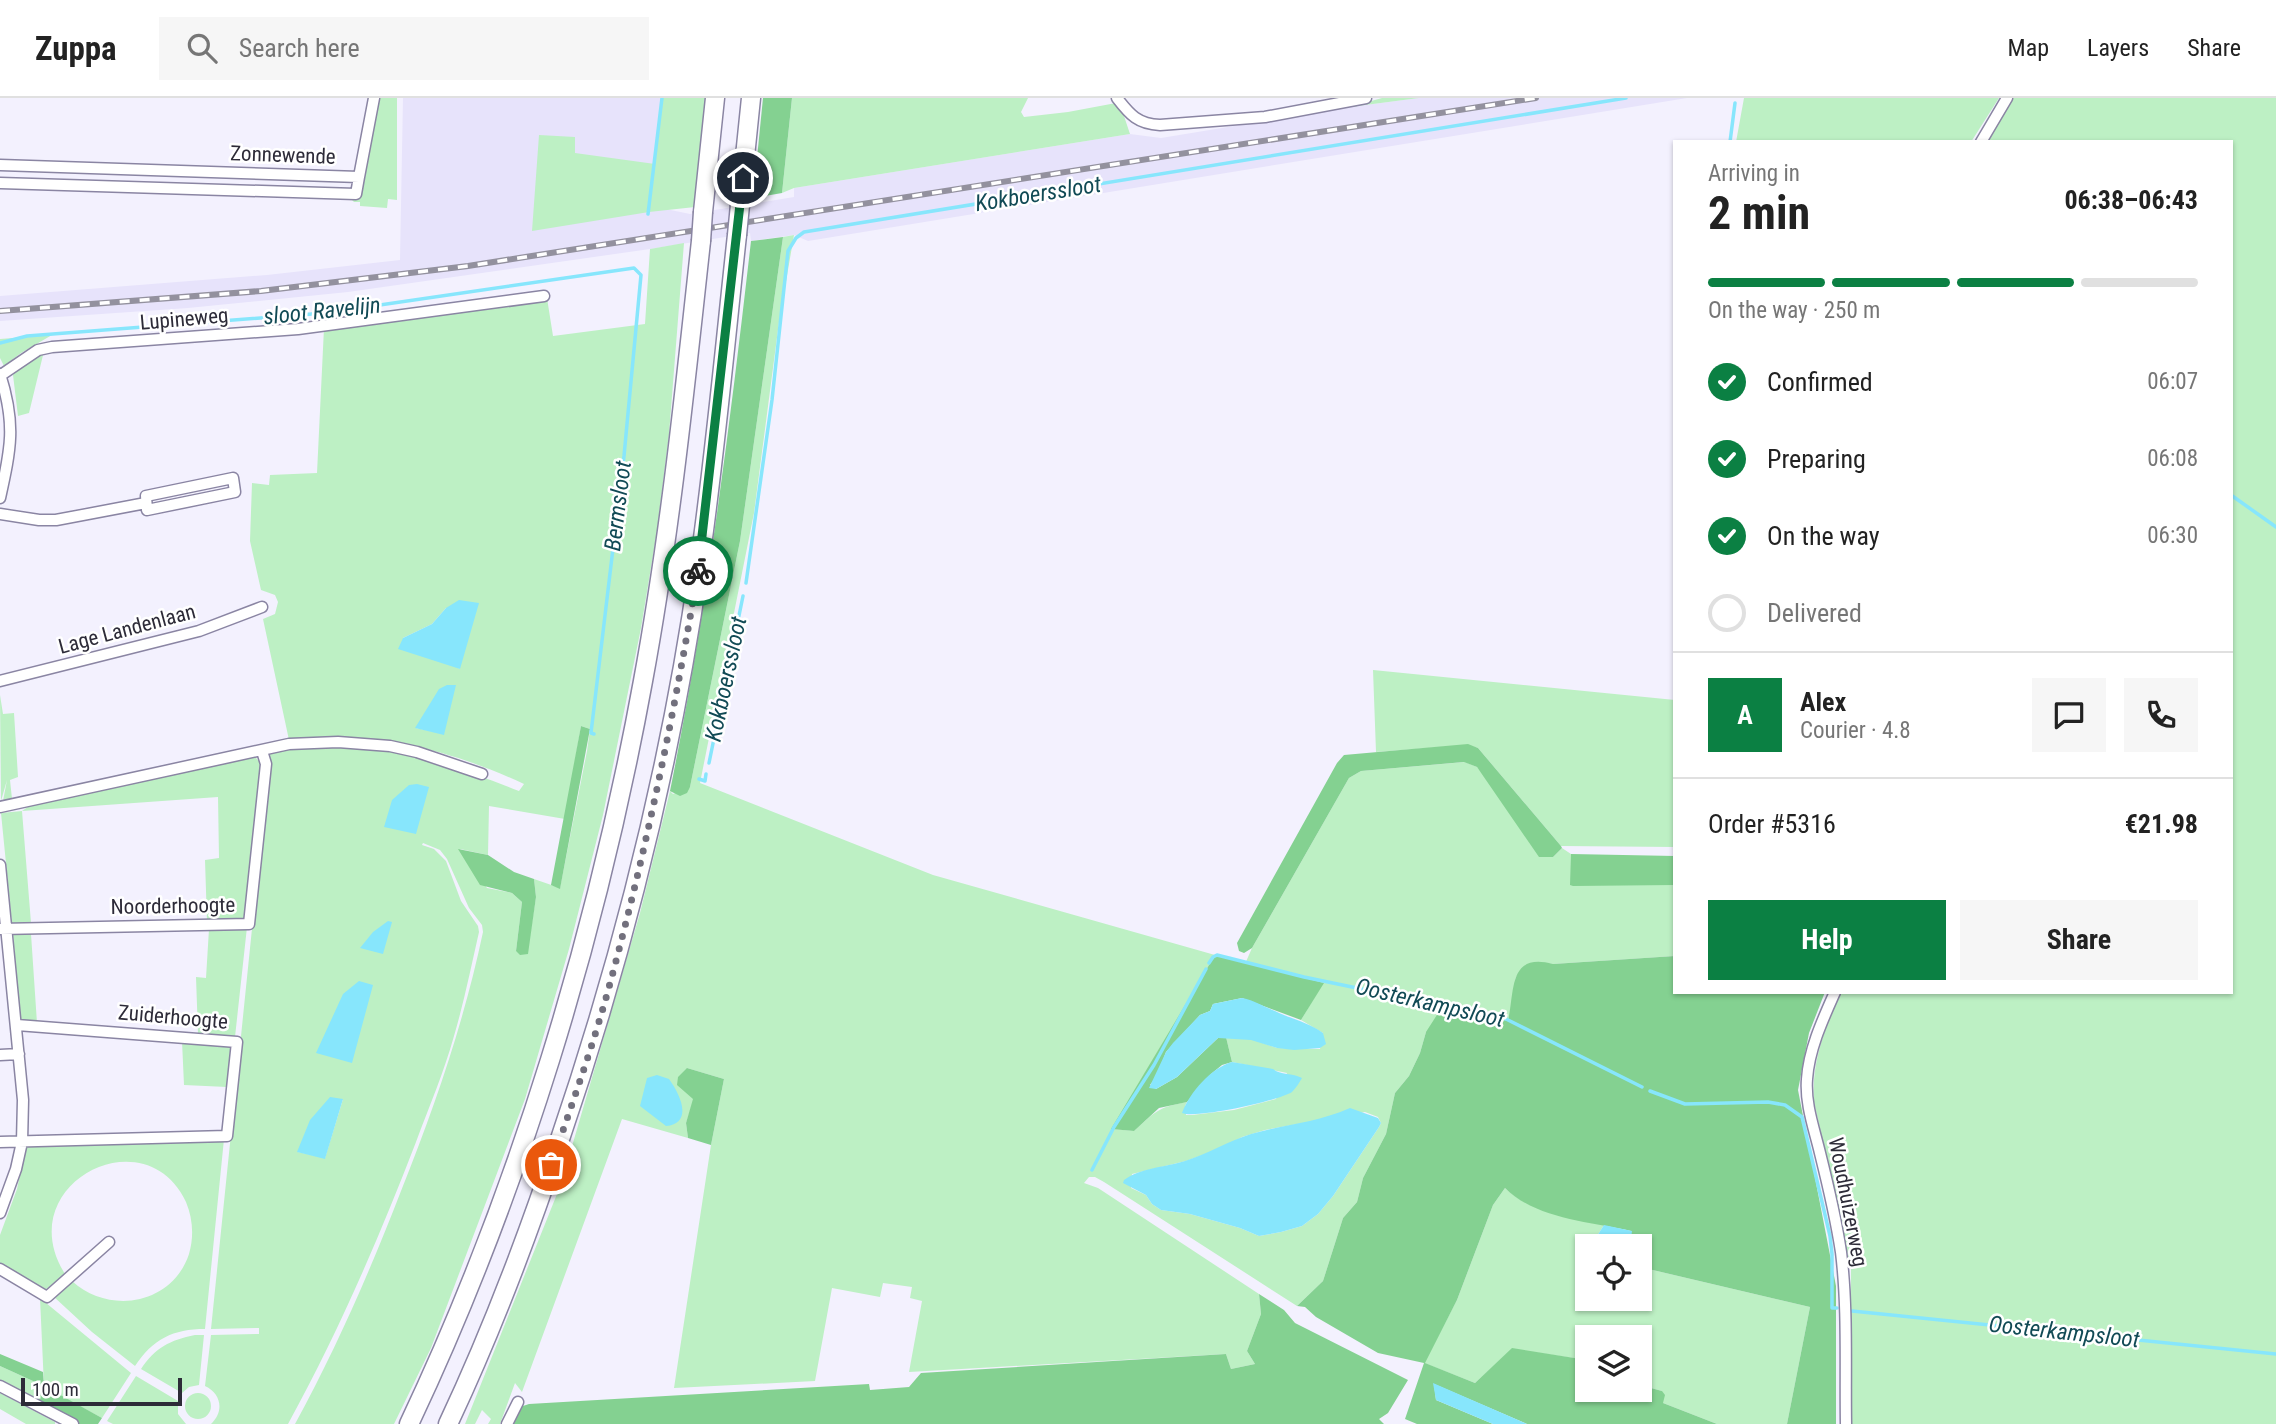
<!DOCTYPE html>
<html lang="en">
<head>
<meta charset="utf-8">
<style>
	:root { --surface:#fff; --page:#f6f6f6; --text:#222; --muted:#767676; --line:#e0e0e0; --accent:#0b8043 }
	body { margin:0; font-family:"Roboto Condensed",sans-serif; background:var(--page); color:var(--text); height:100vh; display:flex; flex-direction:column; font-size:26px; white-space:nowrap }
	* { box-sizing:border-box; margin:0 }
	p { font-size:23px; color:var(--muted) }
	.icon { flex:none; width:38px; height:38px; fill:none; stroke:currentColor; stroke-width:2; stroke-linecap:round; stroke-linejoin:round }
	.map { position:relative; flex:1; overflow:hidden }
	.details { position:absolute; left:1673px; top:42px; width:560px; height:854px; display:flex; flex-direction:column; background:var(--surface); border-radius:0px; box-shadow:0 2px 5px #0004 }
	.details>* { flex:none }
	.tools { position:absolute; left:1575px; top:1136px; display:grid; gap:14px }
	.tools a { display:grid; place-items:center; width:77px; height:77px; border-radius:0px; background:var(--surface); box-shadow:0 2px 5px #0004; font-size:35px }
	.scale { position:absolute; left:21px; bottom:18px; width:161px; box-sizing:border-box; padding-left:7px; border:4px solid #2d2b38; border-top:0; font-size:19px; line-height:24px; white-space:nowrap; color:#2d2b38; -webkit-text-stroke:5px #fff; paint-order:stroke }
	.pin { position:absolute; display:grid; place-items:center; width:60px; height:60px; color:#fff; margin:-30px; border:4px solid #fff; border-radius:50%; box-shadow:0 2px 7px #0007 }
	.courier { position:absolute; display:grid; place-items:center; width:70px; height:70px; margin:-35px; border:5px solid #0b8043; border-radius:50%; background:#fff; color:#222; box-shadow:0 2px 9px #0007 }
	.summary em { font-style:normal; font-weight:700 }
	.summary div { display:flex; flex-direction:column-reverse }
	.summary { display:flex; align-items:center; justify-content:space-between; height:119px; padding:0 35px }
	h1 { font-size:46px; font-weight:700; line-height:52px }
	.bar { display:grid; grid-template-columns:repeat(4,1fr); gap:10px 7px; align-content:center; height:84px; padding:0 35px }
	.bar i { height:9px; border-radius:5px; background:var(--line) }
	.bar .selected { background:var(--accent) }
	.bar p { grid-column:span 4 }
	.line { display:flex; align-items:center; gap:18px; padding:0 35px; border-top:2px solid var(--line) }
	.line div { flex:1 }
	.round { display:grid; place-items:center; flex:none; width:74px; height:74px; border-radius:0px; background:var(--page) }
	ol { padding:0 35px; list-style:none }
	li { display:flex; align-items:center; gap:21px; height:77px }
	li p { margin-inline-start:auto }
	li .icon { padding:7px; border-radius:50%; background:var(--accent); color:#fff; stroke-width:4 }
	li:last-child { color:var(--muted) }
	li i { width:38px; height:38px; border:4px solid var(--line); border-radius:50% }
	.primary-button { display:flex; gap:14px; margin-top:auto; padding:14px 35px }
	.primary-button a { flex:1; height:80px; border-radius:0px; background:var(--accent); color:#fff; font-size:28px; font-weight:700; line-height:80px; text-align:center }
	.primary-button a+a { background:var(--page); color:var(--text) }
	header { display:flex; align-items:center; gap:42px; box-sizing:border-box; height:98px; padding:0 35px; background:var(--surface); border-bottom:2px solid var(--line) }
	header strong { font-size:33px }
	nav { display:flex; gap:38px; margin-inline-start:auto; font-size:24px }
	.search { width:490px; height:63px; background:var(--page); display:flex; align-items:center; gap:18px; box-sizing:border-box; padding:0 24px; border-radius:0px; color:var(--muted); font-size:26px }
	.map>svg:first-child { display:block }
</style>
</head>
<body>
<header>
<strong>Zuppa</strong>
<div class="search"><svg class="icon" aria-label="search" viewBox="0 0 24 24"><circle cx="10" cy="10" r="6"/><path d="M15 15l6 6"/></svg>Search here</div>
<nav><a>Map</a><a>Layers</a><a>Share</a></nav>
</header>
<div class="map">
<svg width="2276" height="1326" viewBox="0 0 2276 1326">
	<rect width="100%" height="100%" fill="#f3f1fe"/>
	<path fill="#e7e3fb" d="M403,0h269l-11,110 29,6 104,-17v-9l336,-54 31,4 189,-31 69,-9h268l-879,143 -14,-6 -43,6 -1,-8 -100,16 -302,43 -160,16 -188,13v-25l267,-21 133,-15z"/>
	<path fill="#bdf0c4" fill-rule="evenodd" d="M378,0h19v102l-9,-1 -1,9 -27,-2v-4h-6l-4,-4z
		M663,0h42l-10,109 -46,5 -117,19 7,-96 36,2v16l80,11z
		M792,0h236l-7,14 3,5 44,-5 48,-9 7,10 7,21 -336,54 -12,5z
		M1382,0h37l-69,9z
		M1744,0h255l-28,44h-235z
		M2013,0h263v1326h-427l2,-155 -37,-167c-3,-39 11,-75 27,-110h390v-850h-244z
		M794,137l-15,87 -25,191 -54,270 233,92 282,80 -103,174 22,2c21,-19 24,-24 53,-29l-2,4 1,9h6l42,-5 42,-11 11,-26 -55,-11 -6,-25 25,2 26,9 43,1 3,-16 -22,-13 22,-37 -78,-19 7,-16 97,-170 12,-7 104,-9 12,5 76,90 9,-9 9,6v31h104v71l-122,8 -19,-2 -18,15 -7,45 -83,10 -6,21 -11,23 -14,17 -9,41 -23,44 -6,24 -14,16 -20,63 -26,25 -193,-124 -9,-5h-6l-5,6 14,5 161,106 2,20 -14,37 8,13 -24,5 -5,-15 -317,18 13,-71 -12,-3 2,-11 -29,-4 -3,14 -48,-9 -17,93 -141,7 37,-243 13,-66 -37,-11 7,31 -8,24 2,15 -66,-19 -100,273 -7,-9 -15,41h-12l3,-5 -9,-9 -7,14h-10l96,-240 79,-271 30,-122 3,3 17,-7 50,-246 43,-304zM1365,1014l13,5 3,6 -2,4 -46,69 -15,18 -16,12 -21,6 -22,4 -19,-8 -50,-14 -29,-4 -9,-6 -6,-9 -15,-7 1,-14 54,-13 36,-13 20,-11 23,-7z
		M684,145l-15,191 -12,97 -16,97 -38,187 -34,134 -44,150 -94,249 -37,76h-99c41,-75 75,-153 106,-233 34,-85 63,-169 82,-259l-1,-7 -13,-17 -22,-49 -7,-9 -17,-7 -1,2 12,4 12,12 15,40 17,25 1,6c-8,35 -15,70 -25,104 -10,36 -25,71 -38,106 -37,96 -78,191 -128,282h-77c13,-12 11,-30 -6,-38l6,-51 48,-1v-6l-48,1 59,-576c14,-3 29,-7 43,-8 71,-3 141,20 206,46l5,-7c-70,-33 -157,-56 -235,-44l-26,-121 12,-5 3,-12 -3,-7 -14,-5 -11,-49 2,-58 17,2 1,-10 47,-2 7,-145 80,-7 143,-23 6,38 92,-12 5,-75zM446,510l14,61 -57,-31 29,-14zM427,613l17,23 -28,-6zM581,628l9,3 -3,22 -27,137 -26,-9 2,18 -9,57 -11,-3 6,-49 -10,-9 -25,-5 -27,-39 28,6 1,-49 76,13zM343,1001l-18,59 -27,-6z
		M52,237l-31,18 -17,13 -4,-8v-19z
		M44,253l-15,62 -11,3 -5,-41 4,-5 -2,-2z
		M1373,572l302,30v147l-114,-1 -83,-98 -10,-3 -92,7z
		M0,597l3,19 11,-1 4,64 -8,3 2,19 -9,2 4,-21 -6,21z
		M254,658l7,7 -17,156 -37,3 -2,-62 14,-2 -1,-61 -196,14 9,112 -19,1 -11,-111 21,-2 10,-7z
		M247,829l-12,110 -37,-3 -2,-57 10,1 3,-49z
		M13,836h18l6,89 -17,-4z
		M182,943l51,4 -6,42 -43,-2z
		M224,1041l-19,190c-32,0 -52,10 -70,37l-43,-34 -39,-36 19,-15c37,34 100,24 117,-27 5,-17 4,-35 -3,-52 -41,-88 -177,-17 -121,72l-20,16 -45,-26v-29l17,-46 9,-43z
		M1505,1090c26,25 64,29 99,37l-7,11 2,10h-12v52h53v-31l170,40 -23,117h-70l-54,-21 -1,-12 -22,-6v-48h-53v23l-75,-11 -37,34 -51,-20 33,-63 36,-95z
		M40,1200l91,75 -29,45 -58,-31 -7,15 -37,-18v-18l44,20z
		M195,1237h9l-5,50 -10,2 -7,6 -41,-24c14,-21 29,-29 54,-34z
		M136,1278l42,25v13l8,10h-73l-6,-3z
		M185 1308a13 13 0 1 1 26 0a13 13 0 1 1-26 0Z
		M0,1295l55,29v2h-29l-26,-15z"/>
	<path fill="#84d191" d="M763,0h29l-10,95 -29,5z
		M783,139l-43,304 -50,246 -3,6 -7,3 -10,-5c37,-182 60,-366 81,-550z
		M581,628l9,3 -30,160 -9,-4z
		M1468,646l10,4 83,98 1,2 -9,9h-14l-62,-90 -13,-5 -103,9 -12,7 -97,170 -8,5 -5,-2 -2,-8 100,-180 7,-8z
		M458,751l30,6 26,17 20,7 2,18 -8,57 -8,1 -4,-4 6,-49 -10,-9 -32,-8z
		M1571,756l104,2v29l-102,1 -3,-1z
		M1215,857l109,28 -23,37 -59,-22 -29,6 -3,7 -10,4 -34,37 -9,24 -7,9 6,4 21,-12 41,-39 8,-1 6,25 -10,3 -11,9 -24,28 -28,6 -25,23 -23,-2z
		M1675,858v36h150l-16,41 -11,57 38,196v138h-49l23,-117 -170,-40v-21h-10l1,-15c-41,-9 -95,-12 -126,-43l-12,17 -36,95 -32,63 50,20 37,-35 75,12v30h53v-5l22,6 3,4 -2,8 54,21h-190l-93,-40 2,16 57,24h-76l-12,-5 19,-56 -46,-10 -62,-36 -11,-10 -8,-1 26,-25 20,-63 14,-16 6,-24 23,-44 9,-41 14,-17 11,-23 6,-21 16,-25 66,14c7,-30 0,-69 45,-57z
		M687,970l37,11 -13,66 -23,-7 -2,-15 7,-24 -16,-14 1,-8z
		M1259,1196l25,16 11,13 113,57 -20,33 -9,6 5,5h-873l9,-17 9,-3 340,-20 1,6 39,-3 12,-14 305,-19 5,15 24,-5 -8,-13 14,-37z
		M0,1256l43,18 1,14 58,32 -4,6h-19l-42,-22 7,-16 -44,-20z"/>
	<path fill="#87e6fc" d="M459,502l20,3 -19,66 -62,-20 5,-11 29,-14 14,-16z
		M447,587h9l-12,50 -29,-7 24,-39z
		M417,686l12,3 -13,47 -32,-7 8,-27 17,-15z
		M388,823l4,1 -9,32 -23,-6 13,-16z
		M359,883l14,4 -21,78 -36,-10 27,-59z
		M1242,900c14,3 20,8 33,13 16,8 33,11 48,22l3,11 -6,4 -26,2 -17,-2 -26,-8 -33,-2 -41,39 -21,12 -7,-1 17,-36 7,-9 27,-28 10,-4 3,-7z
		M1232,964l41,7c7,6 20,4 29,9 -3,5 -6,10 -10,14 -14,9 -96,27 -110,21 8,-21 29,-45 50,-51z
		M657,977l12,4c11,15 25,44 -3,47l-26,-20 7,-28z
		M330,999l13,2 -18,60 -28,-7 13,-32z
		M1350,1010l28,10 3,5 -2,4 -46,69 -15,18 -16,12 -21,6 -22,4 -19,-8 -50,-14 -29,-4 -9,-6 -6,-9 -23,-12 1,-3c16,-12 42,-13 61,-19 23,-7 43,-20 66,-27 35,-10 65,-11 99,-26z
		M1604,1127l28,6 -2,15h-31l-2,-10z
		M1433,1285l94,41h-34l-57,-24z"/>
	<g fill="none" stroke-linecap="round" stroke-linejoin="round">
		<path stroke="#87e6fc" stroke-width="3.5" d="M1730,44l5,-39
			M648,116l14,-116
			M0,245l27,-7 298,-23 309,-45 7,7 -17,181 -33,277 3,1
			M2231,397l45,32
			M746,485l26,-183 16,-149 8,-13 8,-6 822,-134
			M709,665l34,-167
			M699,681l6,2 1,-7
			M1209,865l4,-6 4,-2 87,22 202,42 136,68
			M1650,993l35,13 83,-2 17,3 17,12 28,119 2,18v54h5
			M1092,1072l22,-43 40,-62 52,-96
			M1852,1213l424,43"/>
		<defs>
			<path id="street" d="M1117,0c13,17 21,26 43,27l105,-8 101,-19
				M1981,44l26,-44
				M0,67l359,12 -3,17 -356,-11
				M359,79l15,-79
				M0,276c16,50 11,74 0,124
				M1,277l37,-25 14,-3 246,-18 246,-33
				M233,380l2,14 -88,18 -1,-14z
				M0,416l39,6h17l90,-17
				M0,583l199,-50 63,-24
				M0,709l289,-63 49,-2 52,4 27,6 65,22
				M0,767l23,235 -1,42 -6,27 -16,44
				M0,831l249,-5 17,-160 -4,-13
				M1835,894c-12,27 -26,57 -28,87 -2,25 7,49 13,74 8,32 16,66 21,99 7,57 4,115 5,172
				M0,957l19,-1
				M0,1044l227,-6 10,-94 -220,-17
				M0,1171l47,28 62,-55
				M0,1288l73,38
				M507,1326l11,-22"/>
			<path id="highway" d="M740,107l11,-107
				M703,114l12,-114
				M409,1326c110,-232 188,-491 234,-743 27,-146 42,-293 58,-440
				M448,1326c43,-91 79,-186 111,-282 64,-187 112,-380 140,-575 16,-111 26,-222 38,-332"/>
		</defs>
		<use href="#street" stroke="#8a85a3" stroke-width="13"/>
		<use href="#highway" stroke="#8a85a3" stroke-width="21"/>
		<use href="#street" stroke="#fff" stroke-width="10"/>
		<use href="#highway" stroke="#fff" stroke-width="18"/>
		<defs>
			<path id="rail" d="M0,213l261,-20 207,-25 1068,-168"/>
		</defs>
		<use href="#rail" stroke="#93919e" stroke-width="6"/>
		<use href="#rail" stroke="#fff" stroke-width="3.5" stroke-dasharray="10" stroke-linecap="butt"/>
		<defs>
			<path id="highway-bridge" d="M737,137l3,-30
				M701,143l2,-29"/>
		</defs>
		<use href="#highway-bridge" stroke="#8a85a3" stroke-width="21" stroke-linecap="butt"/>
		<use href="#highway-bridge" stroke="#fff" stroke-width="18"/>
	</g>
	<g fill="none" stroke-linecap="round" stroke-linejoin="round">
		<path stroke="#72707d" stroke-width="7" stroke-dasharray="0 12.6" d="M551,1067c19,-55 39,-111 55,-167 39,-141 68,-283 92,-427"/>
		<path stroke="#0b8043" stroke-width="9" d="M698,473l45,-393"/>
	</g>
	<g text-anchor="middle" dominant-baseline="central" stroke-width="5" stroke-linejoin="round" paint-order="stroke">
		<g font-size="21" fill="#2d2b38" stroke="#fff">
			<text transform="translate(283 57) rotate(2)">Zonnewende</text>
			<text transform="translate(184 221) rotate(-5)">Lupineweg</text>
			<text transform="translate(127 531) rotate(-15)">Lage Landenlaan</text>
			<text transform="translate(173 808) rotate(-1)">Noorderhoogte</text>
			<text transform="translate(173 919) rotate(5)">Zuiderhoogte</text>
			<text transform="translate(1848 1104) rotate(79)">Woudhuizerweg</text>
		</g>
		<g font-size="23" font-style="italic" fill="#114a55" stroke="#fff">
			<text transform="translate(1038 96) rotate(-9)">Kokboerssloot</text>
			<text transform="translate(322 213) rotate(-6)">sloot Ravelijn</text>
			<text transform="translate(618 408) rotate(-83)">Bermsloot</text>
			<text transform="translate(726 581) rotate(-78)">Kokboerssloot</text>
			<text transform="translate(1430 905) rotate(13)">Oosterkampsloot</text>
			<text transform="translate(2064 1234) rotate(6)">Oosterkampsloot</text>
		</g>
	</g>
</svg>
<div class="tools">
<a><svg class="icon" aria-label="locate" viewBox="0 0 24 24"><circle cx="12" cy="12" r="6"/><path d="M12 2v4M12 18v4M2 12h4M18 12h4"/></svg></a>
<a><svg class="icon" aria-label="layers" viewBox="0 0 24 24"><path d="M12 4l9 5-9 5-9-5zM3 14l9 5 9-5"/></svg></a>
</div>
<div class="scale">100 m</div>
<div class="pin" style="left:551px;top:1067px;background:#ea580c"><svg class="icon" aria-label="bag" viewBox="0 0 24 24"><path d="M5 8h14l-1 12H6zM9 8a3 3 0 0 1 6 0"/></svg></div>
<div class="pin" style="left:743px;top:80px;background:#1f2937"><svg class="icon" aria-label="home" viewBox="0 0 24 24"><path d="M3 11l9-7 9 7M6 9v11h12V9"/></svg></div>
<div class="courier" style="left:698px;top:473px"><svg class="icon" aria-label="bike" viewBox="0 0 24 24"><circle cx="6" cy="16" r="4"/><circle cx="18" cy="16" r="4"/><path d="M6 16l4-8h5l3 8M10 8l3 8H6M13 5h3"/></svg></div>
<section class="details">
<div class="summary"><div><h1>2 min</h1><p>Arriving in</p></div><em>06:38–06:43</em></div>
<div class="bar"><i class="selected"></i><i class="selected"></i><i class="selected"></i><i></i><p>On the way · 250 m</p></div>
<ol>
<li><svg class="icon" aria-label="check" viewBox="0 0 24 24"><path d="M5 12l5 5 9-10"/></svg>Confirmed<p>06:07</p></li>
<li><svg class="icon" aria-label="check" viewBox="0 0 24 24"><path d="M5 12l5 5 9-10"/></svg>Preparing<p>06:08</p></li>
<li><svg class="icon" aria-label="check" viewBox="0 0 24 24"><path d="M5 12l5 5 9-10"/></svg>On the way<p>06:30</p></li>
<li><i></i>Delivered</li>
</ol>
<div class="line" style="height:126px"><b class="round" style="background:var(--accent);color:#fff">A</b><div><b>Alex</b><p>Courier · 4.8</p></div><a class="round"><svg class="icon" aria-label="chat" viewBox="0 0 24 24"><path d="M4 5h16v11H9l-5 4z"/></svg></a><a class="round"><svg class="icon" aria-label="phone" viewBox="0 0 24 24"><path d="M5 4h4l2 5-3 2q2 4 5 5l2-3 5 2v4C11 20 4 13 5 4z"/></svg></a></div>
<div class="line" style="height:91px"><div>Order #5316</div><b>€21.98</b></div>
<div class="primary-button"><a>Help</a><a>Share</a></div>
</section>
</div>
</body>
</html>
